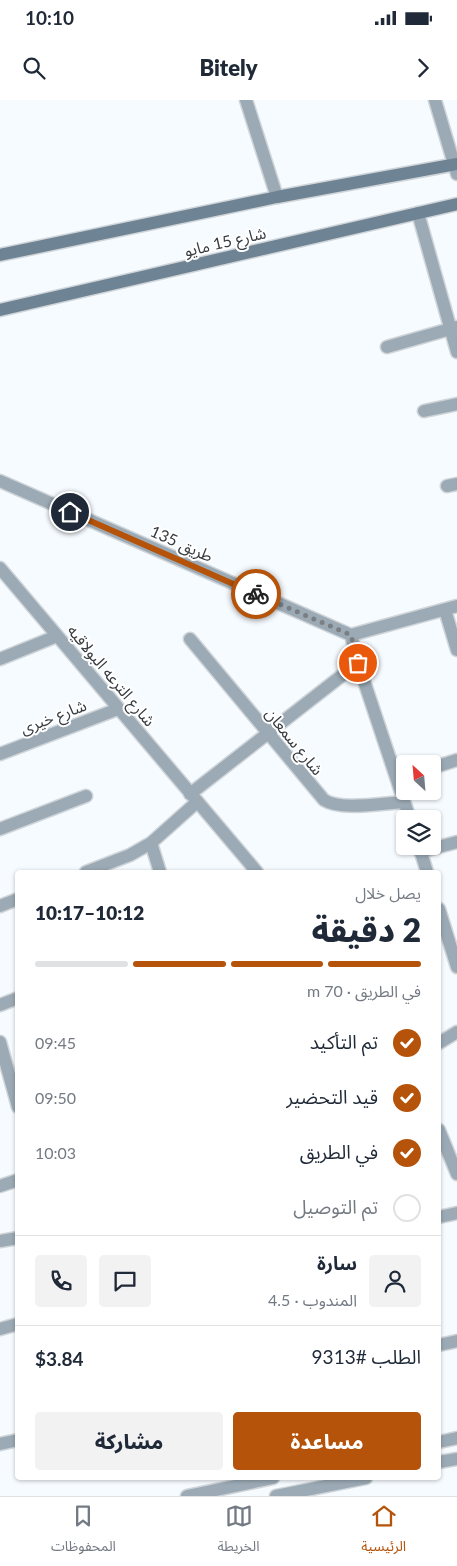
<!DOCTYPE html>
<html lang="ar">
<head>
<meta charset="utf-8">
<style>
	:root { --surface:#fff; --page:#f2f2f3; --text:#1f2937; --muted:#747a83; --line:#e0e1e3; --accent:#b45309 }
	body { margin:0; font-family:Lato,"Noto Sans Arabic",sans-serif; background:var(--page); color:var(--text); direction:rtl; height:100vh; display:flex; flex-direction:column; font-size:19px; white-space:nowrap }
	* { box-sizing:border-box; margin:0 }
	p { font-size:16px; color:var(--muted) }
	.icon { flex:none; width:28px; height:28px; fill:none; stroke:currentColor; stroke-width:2; stroke-linecap:round; stroke-linejoin:round }
	.map { position:relative; flex:1; overflow:hidden; direction:ltr }
	.panel { position:absolute; left:15px; top:770px; width:426px; height:610px; display:flex; flex-direction:column; background:var(--surface); border-radius:5px; box-shadow:0 1px 4px #0004; direction:rtl }
	.panel>* { flex:none }
	.needle { width:32px; rotate:334deg }
	.tools { position:absolute; left:396px; top:655px; display:grid; gap:10px }
	.tools a { display:grid; place-items:center; width:45px; height:45px; border-radius:5px; background:var(--surface); box-shadow:0 1px 4px #0004; font-size:25px }
	.pin { position:absolute; display:grid; place-items:center; width:42px; height:42px; color:#fff; margin:-21px; border:2px solid #fff; border-radius:50%; box-shadow:0 1px 5px #0007 }
	.courier { position:absolute; display:grid; place-items:center; width:50px; height:50px; margin:-25px; border:4px solid #b45309; border-radius:50%; background:#fff; color:#222; box-shadow:0 1px 6px #0007 }
	.headline em { font-style:normal; font-weight:800 }
	.headline div { display:flex; flex-direction:column-reverse }
	.headline { display:flex; align-items:center; justify-content:space-between; height:85px; padding:0 20px }
	h1 { font-size:32px; font-weight:800; line-height:38px }
	.bar { display:grid; grid-template-columns:repeat(4,1fr); gap:8px 5px; align-content:center; height:60px; padding:0 20px }
	.bar i { height:6px; border-radius:4px; background:var(--line) }
	.bar .selected { background:var(--accent) }
	.bar p { grid-column:span 4 }
	.line { display:flex; align-items:center; gap:12px; padding:0 20px; border-top:1px solid var(--line) }
	.line div { flex:1 }
	.round { display:grid; place-items:center; flex:none; width:52px; height:52px; border-radius:5px; background:var(--page) }
	ol { padding:0 20px; list-style:none }
	li { display:flex; align-items:center; gap:15px; height:55px }
	li p { margin-inline-start:auto }
	li .icon { padding:5px; border-radius:50%; background:var(--accent); color:#fff; stroke-width:4 }
	li:last-child { color:var(--muted) }
	li i { width:28px; height:28px; border:2px solid var(--line); border-radius:50% }
	.action { display:flex; gap:10px; margin-top:auto; padding:10px 20px }
	.action a { flex:1; height:58px; border-radius:5px; background:var(--accent); color:#fff; font-size:20px; font-weight:800; line-height:58px; text-align:center }
	.action a+a { background:var(--page); color:var(--text) }
	.status { display:flex; justify-content:space-between; align-items:center; height:35px; padding:0 25px; background:var(--surface); direction:ltr }
	.status svg { height:14px; fill:currentColor }
	header { display:flex; justify-content:space-between; align-items:center; height:65px; padding:0 20px; background:var(--surface); font-size:22px; font-weight:800 }
	.tab-bar { display:flex; justify-content:space-around; align-items:center; height:70px; border-top:1px solid var(--line); background:var(--surface); font-size:14px; color:var(--muted) }
	.tab-bar a { display:grid; justify-items:center; gap:2px }
	.tab-bar .selected { color:var(--accent) }
	.map>svg:first-child { display:block }
</style>
</head>
<body>
<div class="status"><b>10:10</b><svg viewBox="0 0 49 12"><path d="M0 12V9h3v3zM5 12V6h3v6zM10 12V3h3v9zM15 12V0h3v12zM26 1h20v11H26zM47 4h2v5h-2z"/></svg></div>
<header><svg class="icon" aria-label="forward" viewBox="0 0 24 24"><path d="M9 5l7 7-7 7"/></svg>Bitely<svg class="icon" aria-label="search" viewBox="0 0 24 24"><circle cx="10" cy="10" r="6"/><path d="M15 15l6 6"/></svg></header>
<div class="map">
<svg width="457" height="1396" viewBox="0 0 457 1396">
	<rect width="100%" height="100%" fill="#f6fbff"/>
	<g fill="none" stroke-linecap="round" stroke-linejoin="round">
		<defs>
			<path id="minor" d="M246,0l31,97
				M435,0l22,74
				M418,113l39,139
				M387,247l70,-20
				M424,311l33,-7
				M0,381l351,154
				M447,386l10,-2
				M445,510l12,40
				M351,535l7,28 52,156
				M351,535l106,-29
				M190,539l134,161c17,11 59,3 80,2
				M0,559l57,-23
				M0,654l118,-45
				M432,668l25,-8
				M190,694l168,-131
				M0,729l86,-33
				M151,743l9,29
				M419,746l8,26
				M420,752l37,-10
				M86,772l44,-17 21,-12 46,-41
				M0,806l18,-7
				M439,809l18,58
				M0,905l18,-7
				M0,942l18,65
				M439,943l18,-11
				M0,1086l18,-6
				M439,1117l18,-4
				M0,1141l18,-3
				M0,1229l18,-5
				M439,1245l18,-4
				M439,1342l18,-4
				M0,1344l18,-4
				M439,1362l18,-3
				M187,1396l86,-18
				M276,1396l90,-18"/>
			<path id="tertiary" d="M0,468l257,304
				M439,1030l18,44"/>
			<path id="secondary" d="M0,155l277,-58 180,-33
				M0,210l457,-106"/>
		</defs>
		<use href="#minor" stroke="#d0d5d9" stroke-width="15"/>
		<use href="#tertiary" stroke="#d0d5d9" stroke-width="15"/>
		<use href="#secondary" stroke="#d0d5d9" stroke-width="15"/>
		<use href="#minor" stroke="#9baab5" stroke-width="12"/>
		<use href="#tertiary" stroke="#9baab5" stroke-width="12"/>
		<use href="#secondary" stroke="#6e8393" stroke-width="12"/>
	</g>
	<g fill="none" stroke-linecap="round" stroke-linejoin="round">
		<path stroke="#7a7f83" stroke-width="5" stroke-dasharray="0 9" d="M256,494l95,41 7,28"/>
		<path stroke="#b45309" stroke-width="6" d="M70,412l186,82"/>
	</g>
	<g text-anchor="middle" dominant-baseline="central" stroke-width="4" stroke-linejoin="round" paint-order="stroke">
		<g font-size="16" fill="#373c40" stroke="#fff">
			<text transform="translate(225 141) rotate(-13)">شارع 15 مايو</text>
			<text transform="translate(182 443) rotate(24)">طريق 135</text>
			<text transform="translate(112 575) rotate(50)">شارع الترعه البولاقيه</text>
			<text transform="translate(53 616) rotate(-21)">شارع خيرى</text>
			<text transform="translate(295 641) rotate(51)">شارع سمعان</text>
		</g>
	</g>
</svg>
<div class="tools">
<a><svg class="needle" viewBox="-14 -14 28 28"><path d="M0-13l5 13h-10z" fill="#e53935"/><path d="M0 13l5-13h-10z" fill="#747a83"/></svg></a>
<a><svg class="icon" aria-label="layers" viewBox="0 0 24 24"><path d="M12 4l9 5-9 5-9-5zM3 14l9 5 9-5"/></svg></a>
</div>
<div class="pin" style="left:358px;top:563px;background:#ea580c"><svg class="icon" aria-label="bag" viewBox="0 0 24 24"><path d="M5 8h14l-1 12H6zM9 8a3 3 0 0 1 6 0"/></svg></div>
<div class="pin" style="left:70px;top:412px;background:#1f2937"><svg class="icon" aria-label="home" viewBox="0 0 24 24"><path d="M3 11l9-7 9 7M6 9v11h12V9"/></svg></div>
<div class="courier" style="left:256px;top:494px"><svg class="icon" aria-label="bike" viewBox="0 0 24 24"><circle cx="6" cy="16" r="4"/><circle cx="18" cy="16" r="4"/><path d="M6 16l4-8h5l3 8M10 8l3 8H6M13 5h3"/></svg></div>
<section class="panel">
<div class="headline"><div><h1>2 دقيقة</h1><p>يصل خلال</p></div><em>10:12–10:17</em></div>
<div class="bar"><i class="selected"></i><i class="selected"></i><i class="selected"></i><i></i><p>في الطريق · 70 m</p></div>
<ol>
<li><svg class="icon" aria-label="check" viewBox="0 0 24 24"><path d="M5 12l5 5 9-10"/></svg>تم التأكيد<p>09:45</p></li>
<li><svg class="icon" aria-label="check" viewBox="0 0 24 24"><path d="M5 12l5 5 9-10"/></svg>قيد التحضير<p>09:50</p></li>
<li><svg class="icon" aria-label="check" viewBox="0 0 24 24"><path d="M5 12l5 5 9-10"/></svg>في الطريق<p>10:03</p></li>
<li><i></i>تم التوصيل</li>
</ol>
<div class="line" style="height:90px"><a class="round"><svg class="icon" aria-label="person" viewBox="0 0 24 24"><circle cx="12" cy="8" r="4"/><path d="M4 21q1-7 8-7t8 7"/></svg></a><div><b>سارة</b><p>المندوب · 4.5</p></div><a class="round"><svg class="icon" aria-label="chat" viewBox="0 0 24 24"><path d="M4 5h16v11H9l-5 4z"/></svg></a><a class="round"><svg class="icon" aria-label="phone" viewBox="0 0 24 24"><path d="M5 4h4l2 5-3 2q2 4 5 5l2-3 5 2v4C11 20 4 13 5 4z"/></svg></a></div>
<div class="line" style="height:65px"><div>الطلب #9313</div><b>$3.84</b></div>
<div class="action"><a>مساعدة</a><a>مشاركة</a></div>
</section>
</div>
<nav class="tab-bar">
<a class="selected"><svg class="icon" aria-label="home" viewBox="0 0 24 24"><path d="M3 11l9-7 9 7M6 9v11h12V9"/></svg>الرئيسية</a>
<a><svg class="icon" aria-label="map" viewBox="0 0 24 24"><path d="M3 6l6-2 6 2 6-2v14l-6 2-6-2-6 2zM9 4v14M15 6v14"/></svg>الخريطة</a>
<a><svg class="icon" aria-label="saved" viewBox="0 0 24 24"><path d="M7 4h10v16l-5-4-5 4z"/></svg>المحفوظات</a>
</nav>
</body>
</html>
